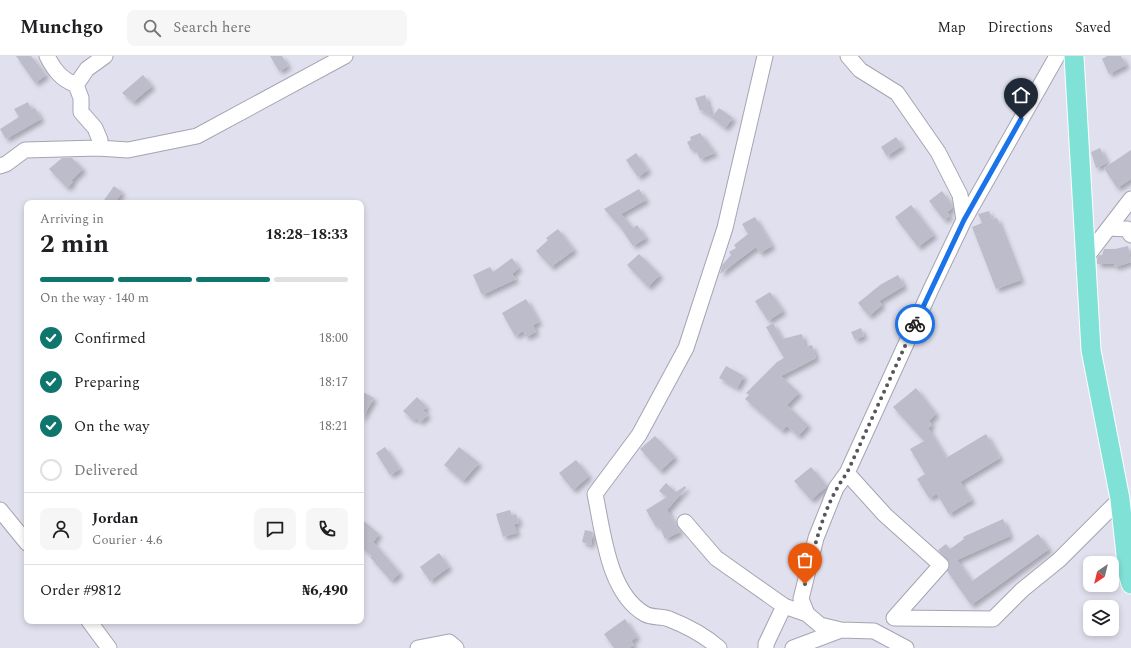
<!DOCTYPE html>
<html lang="en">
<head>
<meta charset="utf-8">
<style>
	:root { --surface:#fff; --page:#f6f6f6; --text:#202124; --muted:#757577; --line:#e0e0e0; --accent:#0f766e }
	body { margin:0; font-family:Spectral,serif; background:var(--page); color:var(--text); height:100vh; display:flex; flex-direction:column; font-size:15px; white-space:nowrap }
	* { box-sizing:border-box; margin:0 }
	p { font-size:13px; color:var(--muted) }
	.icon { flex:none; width:22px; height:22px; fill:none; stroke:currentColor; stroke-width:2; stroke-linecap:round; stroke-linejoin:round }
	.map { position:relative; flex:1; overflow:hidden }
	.details { position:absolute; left:24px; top:144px; width:340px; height:424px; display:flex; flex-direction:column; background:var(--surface); border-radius:8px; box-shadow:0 2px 6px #0003 }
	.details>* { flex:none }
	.needle { width:26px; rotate:215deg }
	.controls { position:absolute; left:1083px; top:500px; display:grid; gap:8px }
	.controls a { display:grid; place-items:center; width:36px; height:36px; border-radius:8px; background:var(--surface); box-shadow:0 2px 6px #0003; font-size:20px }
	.pin { position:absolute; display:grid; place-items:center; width:34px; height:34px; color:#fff; margin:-41px -17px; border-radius:50% 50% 50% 0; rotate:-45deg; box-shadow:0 0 4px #0007 }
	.pin .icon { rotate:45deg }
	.courier { position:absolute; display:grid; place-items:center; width:40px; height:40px; margin:-20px; border:3px solid #1a73e8; border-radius:50%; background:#fff; color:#222; box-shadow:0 1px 5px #0007 }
	.overview em { font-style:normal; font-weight:700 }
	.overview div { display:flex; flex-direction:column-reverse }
	.overview { display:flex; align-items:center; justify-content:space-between; height:68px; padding:0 16px }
	h1 { font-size:26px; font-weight:700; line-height:30px }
	.bar { display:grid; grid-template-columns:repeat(4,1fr); gap:6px 4px; align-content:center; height:48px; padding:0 16px }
	.bar i { height:5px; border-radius:3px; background:var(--line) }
	.bar .active { background:var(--accent) }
	.bar p { grid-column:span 4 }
	.line { display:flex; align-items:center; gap:10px; padding:0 16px; border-top:1px solid var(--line) }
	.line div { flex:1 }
	.round { display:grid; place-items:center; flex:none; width:42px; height:42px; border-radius:8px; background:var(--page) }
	ol { padding:0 16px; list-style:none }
	li { display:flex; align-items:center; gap:12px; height:44px }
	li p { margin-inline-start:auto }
	li .icon { padding:4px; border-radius:50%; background:var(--accent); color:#fff; stroke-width:4 }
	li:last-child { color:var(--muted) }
	li i { width:22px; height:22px; border:2px solid var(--line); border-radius:50% }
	header { display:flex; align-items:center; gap:24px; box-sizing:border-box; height:56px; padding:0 20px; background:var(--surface); border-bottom:1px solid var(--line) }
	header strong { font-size:19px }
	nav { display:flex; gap:22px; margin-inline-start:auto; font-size:14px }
	.search { width:280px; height:36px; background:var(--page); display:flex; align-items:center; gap:10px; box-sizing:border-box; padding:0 14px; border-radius:8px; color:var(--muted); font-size:15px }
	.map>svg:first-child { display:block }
</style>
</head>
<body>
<header>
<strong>Munchgo</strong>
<div class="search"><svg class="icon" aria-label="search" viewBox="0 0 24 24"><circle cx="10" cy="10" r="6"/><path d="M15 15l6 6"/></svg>Search here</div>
<nav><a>Map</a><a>Directions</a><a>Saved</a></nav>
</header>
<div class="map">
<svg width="1131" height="592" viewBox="0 0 1131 592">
	<defs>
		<filter id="shadow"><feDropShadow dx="3.5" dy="3.5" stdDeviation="2" flood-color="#0004"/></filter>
	</defs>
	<rect width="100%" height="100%" fill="#e1e0ee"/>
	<path fill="#bdbcca" filter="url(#shadow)" d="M16,0h15l15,19 -11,8z
		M270,0h12l6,10 -9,5z
		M1107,0h14l5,9 -17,9 -7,-15z
		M143,19l9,11 -19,16 -11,-9z
		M705,39l7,22 7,-9 14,10 -8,10 -23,-18 -2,1 -5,-13z
		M28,46l3,7 4,-1 6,11 -35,20 -6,-10 19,-12 -5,-8z
		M700,77l15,20 -15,6 -5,-11 -4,2 -4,-8 4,-2 -1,-3z
		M896,81l6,9 -15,10 -6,-9z
		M1100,92l7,15 -11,5 -5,-16z
		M1131,94v29l-14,9 -13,-20z
		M636,97l12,17 -10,7 -12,-17z
		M62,102h10l11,11 -12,12 2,1 -6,6 -18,-19z
		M114,130l8,6 -7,11h-13z
		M639,133l7,11 -25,14 12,14 4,-3 9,13 -13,8 -12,-18 -17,-19z
		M942,135l11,16 -6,5 3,4 -6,4 -15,-19z
		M911,149l23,30 -16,12 -23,-30z
		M989,155l3,8 5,-1 24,62 -25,9 -24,-62 10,-4 -4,-9z
		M755,161l17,29 -12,7 -4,-6 -36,27 2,-9 9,-10 -2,-3 7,-4 -2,-3 14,-11 -6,-10z
		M558,173l16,21 -23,17 -15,-16 12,-11 -2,-2z
		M1128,190l3,16 -16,5 -1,-3h-17v-6l2,-3h3l2,-6h11z
		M639,198l21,21 -12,12 -21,-22z
		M512,202l7,10 -7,6 4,5 -34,16 -9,-20 17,-8 3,5z
		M898,219l6,11 -25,15 3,4 -13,11 -11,-13 22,-18z
		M770,236l13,19 -15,10 -13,-20z
		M526,243l13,23 -6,3 3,7 -10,5 -3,-6 -8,5 -13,-23z
		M773,267l9,16 20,-5 3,13 7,-2 4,13 -35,18 18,17 -12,12 21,20 -10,11 -11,-10 -5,5 -37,-32 4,-4 -3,-2 31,-31 7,-4 -18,-31z
		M861,272l3,8 -9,4 -4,-8z
		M726,310l18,10 -7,12 -18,-10z
		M916,332l20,26 -7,7 3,4 -4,3 18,30 40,-24 14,24 -40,24 12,18 -23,14 -12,-20 -8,4 -12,-19 8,-5 -15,-25 14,-8 -31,-34z
		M361,335l13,7 -13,22z
		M417,341l10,10 -4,3 5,5 -8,7 -4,-4 -3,2 -10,-9z
		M655,380l20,21 -15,14 -20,-22z
		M385,391l15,22 -10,6 -14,-22z
		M459,391l20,16 -16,18 -19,-16z
		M576,404l13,16 -16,14 -14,-17z
		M811,411l16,19 -16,14 -17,-19z
		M666,427l10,9 9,-6 1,2 -19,22 13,22 -15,7 -6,-14 -3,2 -10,-17 21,-13 -8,-6z
		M510,454l2,6 4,-2 3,9 -5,1 3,9 -14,4 -7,-23z
		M361,463l18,15 -6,8 27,31 -9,8 -21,-24 2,-1 -11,-9z
		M1003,463l7,17 -53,24 15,21 66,-47 11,15 -78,56 -24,-34 2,-9 -11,-12 8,-6 4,5 14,-10 -1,-2z
		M585,474l8,2 -2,13 -9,-3z
		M439,497l10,14 -19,14 -10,-14z
		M625,563l12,18 -6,4 3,4 -5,3h-15l-10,-14z"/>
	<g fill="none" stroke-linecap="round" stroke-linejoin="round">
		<defs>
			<path id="minor" d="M47,0c7,14 14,23 29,29l5,13v14l14,16 5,12 -2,8
				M848,0l12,14 37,23 41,59 22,43 4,25
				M76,29l11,-16 18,-13
				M0,110l6,-2 19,-14 73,-2 30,2 69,-14 148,-80
				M1109,172l18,1 4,6
				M1084,204l47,-61
				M847,417l38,42 56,50 -47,53 99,1 29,-29 37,-30 61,-61
				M0,454l27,33
				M685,466l31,36 68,48 23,8
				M89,565l20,27
				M418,592l31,-6 7,6
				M719,592c-15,-13 -32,-22 -50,-29 -7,-3 -17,-1 -24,-5 -37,-21 -42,-83 -50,-120l44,-59 47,-87 39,-120 40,-172
				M766,592v-4l18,-38
				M793,592l48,-18
				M906,592l-32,-17 -33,-1 -21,-5 -13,-11 -6,-15 15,-61 20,-50 11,-15 84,-184 33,-69 93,-164"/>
			<path id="major" d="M1074,0l17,294 29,149 8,74 3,11"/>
		</defs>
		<use href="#minor" stroke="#a5a4b1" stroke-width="17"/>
		<use href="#major" stroke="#fff" stroke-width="21"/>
		<use href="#minor" stroke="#fff" stroke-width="15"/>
		<use href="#major" stroke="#80e2d7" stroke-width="19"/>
	</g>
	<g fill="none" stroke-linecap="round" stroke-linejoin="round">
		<path stroke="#56565d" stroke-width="4" stroke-dasharray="0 7.2" d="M805,528c10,-38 18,-79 42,-111l68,-149"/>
		<path stroke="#1a73e8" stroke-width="5" d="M915,268l49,-104 57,-101"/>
	</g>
</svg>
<div class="controls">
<a><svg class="needle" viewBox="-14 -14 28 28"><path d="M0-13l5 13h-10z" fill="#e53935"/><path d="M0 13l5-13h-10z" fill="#757577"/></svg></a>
<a><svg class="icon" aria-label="layers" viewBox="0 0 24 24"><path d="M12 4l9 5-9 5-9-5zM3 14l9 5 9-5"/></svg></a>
</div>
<div class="pin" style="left:805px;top:528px;background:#ea580c"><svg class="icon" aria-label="bag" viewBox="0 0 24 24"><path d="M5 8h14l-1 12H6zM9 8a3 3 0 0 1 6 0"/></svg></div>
<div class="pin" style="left:1021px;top:63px;background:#1f2937"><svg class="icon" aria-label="home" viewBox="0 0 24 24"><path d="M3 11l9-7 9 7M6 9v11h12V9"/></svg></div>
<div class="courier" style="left:915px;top:268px"><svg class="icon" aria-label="bike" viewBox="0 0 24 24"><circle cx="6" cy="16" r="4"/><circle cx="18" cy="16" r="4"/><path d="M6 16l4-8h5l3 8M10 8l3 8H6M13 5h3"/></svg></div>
<section class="details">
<div class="overview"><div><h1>2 min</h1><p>Arriving in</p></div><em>18:28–18:33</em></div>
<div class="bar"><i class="active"></i><i class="active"></i><i class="active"></i><i></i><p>On the way · 140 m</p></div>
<ol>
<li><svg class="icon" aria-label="check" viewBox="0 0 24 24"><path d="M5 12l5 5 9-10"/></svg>Confirmed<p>18:00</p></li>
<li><svg class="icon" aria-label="check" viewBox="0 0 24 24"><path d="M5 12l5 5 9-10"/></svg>Preparing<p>18:17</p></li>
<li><svg class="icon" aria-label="check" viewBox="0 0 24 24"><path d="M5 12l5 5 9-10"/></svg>On the way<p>18:21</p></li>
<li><i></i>Delivered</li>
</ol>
<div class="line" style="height:72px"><a class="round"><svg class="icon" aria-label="person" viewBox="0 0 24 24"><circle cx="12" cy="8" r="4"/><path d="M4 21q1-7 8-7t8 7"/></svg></a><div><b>Jordan</b><p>Courier · 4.6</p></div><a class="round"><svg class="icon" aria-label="chat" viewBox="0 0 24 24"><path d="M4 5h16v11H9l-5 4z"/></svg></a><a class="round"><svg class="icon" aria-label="phone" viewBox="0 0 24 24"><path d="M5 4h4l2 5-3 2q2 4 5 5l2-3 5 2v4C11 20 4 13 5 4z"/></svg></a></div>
<div class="line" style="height:52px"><div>Order #9812</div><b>₦6,490</b></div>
</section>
</div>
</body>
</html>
